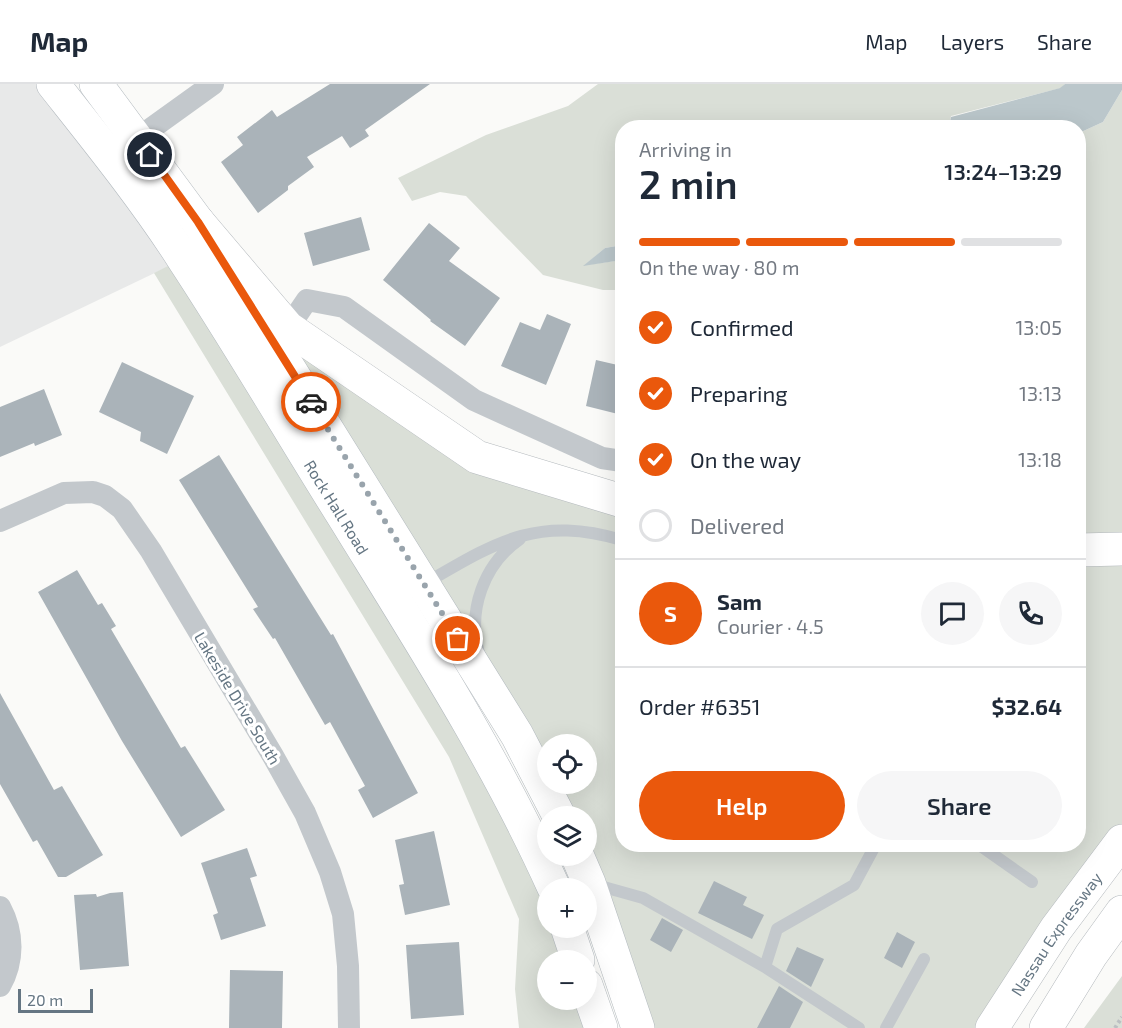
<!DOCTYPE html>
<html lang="en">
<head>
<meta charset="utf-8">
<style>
	:root { --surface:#fff; --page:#f6f6f7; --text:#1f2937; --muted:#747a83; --line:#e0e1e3; --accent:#ea580c }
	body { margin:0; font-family:"Exo 2",sans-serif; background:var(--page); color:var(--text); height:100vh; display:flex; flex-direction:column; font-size:22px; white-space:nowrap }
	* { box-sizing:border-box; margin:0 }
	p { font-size:20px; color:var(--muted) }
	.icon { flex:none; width:33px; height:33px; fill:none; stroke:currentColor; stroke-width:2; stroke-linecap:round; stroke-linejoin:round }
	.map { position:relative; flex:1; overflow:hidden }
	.side { position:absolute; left:615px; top:36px; width:471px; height:732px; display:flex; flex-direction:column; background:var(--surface); border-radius:24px; box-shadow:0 6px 24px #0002 }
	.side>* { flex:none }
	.buttons { position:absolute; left:537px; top:650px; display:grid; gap:12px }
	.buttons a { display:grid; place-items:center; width:60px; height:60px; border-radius:50%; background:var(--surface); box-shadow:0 6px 24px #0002; font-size:30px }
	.scale { position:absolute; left:18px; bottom:15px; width:75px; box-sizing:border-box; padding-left:6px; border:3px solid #657683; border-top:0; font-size:16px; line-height:21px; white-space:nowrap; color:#657683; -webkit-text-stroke:4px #fff; paint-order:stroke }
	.pin { position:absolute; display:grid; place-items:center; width:51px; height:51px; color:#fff; margin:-26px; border:3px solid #fff; border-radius:50%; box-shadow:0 2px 6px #0007 }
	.courier { position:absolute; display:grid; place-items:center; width:60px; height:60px; margin:-30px; border:4px solid #ea580c; border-radius:50%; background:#fff; color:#222; box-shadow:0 2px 8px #0007 }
	.overview em { font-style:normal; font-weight:600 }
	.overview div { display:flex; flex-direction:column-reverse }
	.overview { display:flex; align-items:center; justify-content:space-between; height:102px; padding:0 24px }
	h1 { font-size:39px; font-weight:600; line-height:45px }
	.bar { display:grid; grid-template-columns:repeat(4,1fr); gap:9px 6px; align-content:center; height:72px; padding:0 24px }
	.bar i { height:8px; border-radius:4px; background:var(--line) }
	.bar .current { background:var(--accent) }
	.bar p { grid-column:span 4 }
	.line { display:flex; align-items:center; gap:15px; padding:0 24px; border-top:2px solid var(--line) }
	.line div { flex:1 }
	.round { display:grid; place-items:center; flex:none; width:63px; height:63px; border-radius:32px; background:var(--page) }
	ol { padding:0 24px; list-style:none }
	li { display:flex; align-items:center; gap:18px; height:66px }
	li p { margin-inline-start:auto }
	li .icon { padding:6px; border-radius:50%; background:var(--accent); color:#fff; stroke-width:4 }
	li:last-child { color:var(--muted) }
	li i { width:33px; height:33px; border:3px solid var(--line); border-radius:50% }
	.action { display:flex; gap:12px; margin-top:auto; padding:12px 24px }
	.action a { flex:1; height:69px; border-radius:36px; background:var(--accent); color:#fff; font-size:24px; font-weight:600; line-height:69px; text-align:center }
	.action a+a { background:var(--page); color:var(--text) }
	header { display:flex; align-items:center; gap:36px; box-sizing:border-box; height:84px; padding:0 30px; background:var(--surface); border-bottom:2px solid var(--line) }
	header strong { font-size:28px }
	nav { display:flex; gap:33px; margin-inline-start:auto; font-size:21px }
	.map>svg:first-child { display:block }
</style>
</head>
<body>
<header>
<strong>Map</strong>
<nav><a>Map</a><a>Layers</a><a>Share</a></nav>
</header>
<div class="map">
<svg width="1122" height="944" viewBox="0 0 1122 944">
	<rect width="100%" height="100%" fill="#fafaf8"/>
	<path fill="#e8e9e9" d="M0,0h53l131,175 -184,88z"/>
	<path fill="#dadfd7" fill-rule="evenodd" d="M598,0h467l-4,4 -110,28 -2,11 -327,1v117l-17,3 -20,17 37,-5v30h-19l-60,-15 -77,-79 -26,-4 -28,9 -14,-23 88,-43 82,-29z
		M1122,6v743l-131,195h-347l-58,-173v-39h-22l-320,-520 231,154 147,47v347h456l1,-711 24,-11zM548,660h38v39h-38z
		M180,176l289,472 78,161 1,34h13l12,33h-25v39h38l14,29h-81l-4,-39 4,-70 -70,-162 -295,-484z
		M1122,892v52h-38z"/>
	<path fill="#bbc7cb" d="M1065,0h57v6l-19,32 -24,11 -1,-5 -129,-1 2,-10 109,-29z
		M622,161v15l-39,6 22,-18z"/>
	<path fill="#aab3b9" d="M330,0h100l-65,46 4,6 -19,12 -8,-12 -35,21 7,10 -26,19v4l-30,23 -37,-51 22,-17 -6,-8 35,-27 5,7z
		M361,133l9,33 -57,16 -9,-33z
		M429,139l31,25 -11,13 51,37 -35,48 -35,-25 1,-1 -48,-40z
		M547,230l24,10 -25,61 -45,-19 19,-44 20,8z
		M596,276l26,6v49l-36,-9z
		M122,278l72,34 -27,58 -27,-13 1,-9 -42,-20z
		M44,305l18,46 -27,11 -1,-3 -34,14v-50z
		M219,371l112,180 2,-1 85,159 -45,25 -15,-28 7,-4 -35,-64 -5,3 -50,-87 -2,1 -20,-30 5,-2 -79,-127z
		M77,486l21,35 4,-2 14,23 -5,3 70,119 4,-2 40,64 -44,27 -59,-96 -84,-149z
		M0,609l54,97 8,-4 41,69 -37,22h-8l-21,-37 -4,2 -33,-58z
		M434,747l16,74 -45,10 -6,-30 5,-1 -9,-44z
		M247,764l10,28 -7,2 16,48 -45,14 -8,-25 5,-2 -17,-50z
		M714,797l33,16 -4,8 21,10 -12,24 -54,-26z
		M123,808l6,74 -49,4 -6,-75 22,-1 1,3 13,-4z
		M662,834l21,12 -12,22 -21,-12z
		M897,848l18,10 -13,26 -18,-10z
		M459,858l5,73 -53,4 -5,-74z
		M797,863l27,12 -13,28 -25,-16z
		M230,886l53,1 -1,57h-53z
		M779,902l24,16 -13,26h-33z"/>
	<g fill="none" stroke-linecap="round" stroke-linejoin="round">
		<defs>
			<g id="secondary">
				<path id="s1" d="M53,0c45,57 92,115 131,176 56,85 107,173 161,259 74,120 151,240 209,369"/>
				<path d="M96,0l102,138 319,513 42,81"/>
				<path d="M577,771l12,28 49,145"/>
				<path d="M567,843l11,33"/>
				<path d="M586,901l15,43"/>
			</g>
			<g id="highway">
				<path d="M198,138l90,106 189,129 145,44"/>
				<path d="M1078,466l44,-1"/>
				<path id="s2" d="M992,944l64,-99 66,-88"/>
				<path d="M1046,944l45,-73 31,-43"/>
			</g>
		</defs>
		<use href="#secondary" stroke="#b3babf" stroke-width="34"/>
		<use href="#highway" stroke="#b4b9bd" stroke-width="34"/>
		<path stroke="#bbbfc2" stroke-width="4" stroke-dasharray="3 3" stroke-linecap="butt" d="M1115,944l7,-11"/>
		<path stroke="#c3c8cc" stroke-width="12" d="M424,500c72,-42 113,-69 198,-44
			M479,569c-12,-43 5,-89 41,-114
			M978,760l54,38
			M593,800l50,14 122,69 94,61
			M765,883l12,-38 77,-44 22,-41
			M886,944l38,-69"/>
		<path stroke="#c3c8cc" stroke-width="22" d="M138,54l75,-54
			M288,244l19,-28 37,7 130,93 128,58 20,3
			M0,437l64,-28 29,-1 12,4 17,13 29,42 122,205 32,57 25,59 13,42 5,52 1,62
			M0,823c14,26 14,54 0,79"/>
		<use href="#secondary" stroke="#fff" stroke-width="33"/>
		<use href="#highway" stroke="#fff" stroke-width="33"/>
	</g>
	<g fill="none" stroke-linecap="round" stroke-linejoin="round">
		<path stroke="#99a4ac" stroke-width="6" stroke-dasharray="0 10.8" d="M311,318l147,237"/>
		<path stroke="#ea580c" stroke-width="8" d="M150,71l48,67 113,180"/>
	</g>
	<g text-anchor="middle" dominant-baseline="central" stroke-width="6" stroke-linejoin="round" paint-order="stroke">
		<g font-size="16" fill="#657683" stroke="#fff">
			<text stroke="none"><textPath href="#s1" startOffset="510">Rock Hall Road</textPath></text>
			<text transform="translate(238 614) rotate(59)">Lakeside Drive South</text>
			<text stroke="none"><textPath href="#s2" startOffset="114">Nassau Expressway</textPath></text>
		</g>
	</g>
</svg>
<div class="buttons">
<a><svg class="icon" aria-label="locate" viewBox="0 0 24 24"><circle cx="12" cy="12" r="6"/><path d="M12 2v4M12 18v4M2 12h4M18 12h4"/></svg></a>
<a><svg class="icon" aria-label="layers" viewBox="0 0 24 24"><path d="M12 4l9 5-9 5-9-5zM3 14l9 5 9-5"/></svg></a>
<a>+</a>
<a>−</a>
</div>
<div class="scale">20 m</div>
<div class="pin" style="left:458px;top:555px;background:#ea580c"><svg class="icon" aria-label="bag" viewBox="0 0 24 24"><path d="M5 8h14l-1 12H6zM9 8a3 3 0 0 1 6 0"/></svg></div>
<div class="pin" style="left:150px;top:71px;background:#1f2937"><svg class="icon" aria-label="home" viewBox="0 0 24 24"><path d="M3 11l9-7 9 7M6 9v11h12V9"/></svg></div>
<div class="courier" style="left:311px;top:318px"><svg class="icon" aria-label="car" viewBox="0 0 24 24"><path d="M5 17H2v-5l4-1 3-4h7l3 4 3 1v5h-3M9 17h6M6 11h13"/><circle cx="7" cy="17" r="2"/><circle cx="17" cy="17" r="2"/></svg></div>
<section class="side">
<div class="overview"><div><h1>2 min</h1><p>Arriving in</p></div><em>13:24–13:29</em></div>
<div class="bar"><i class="current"></i><i class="current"></i><i class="current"></i><i></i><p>On the way · 80 m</p></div>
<ol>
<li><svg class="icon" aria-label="check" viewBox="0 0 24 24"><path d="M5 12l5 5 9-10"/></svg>Confirmed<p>13:05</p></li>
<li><svg class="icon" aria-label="check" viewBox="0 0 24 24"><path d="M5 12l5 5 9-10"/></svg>Preparing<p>13:13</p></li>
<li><svg class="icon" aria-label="check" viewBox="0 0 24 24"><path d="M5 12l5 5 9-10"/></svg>On the way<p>13:18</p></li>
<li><i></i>Delivered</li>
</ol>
<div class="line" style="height:108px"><b class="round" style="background:var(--accent);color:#fff">S</b><div><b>Sam</b><p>Courier · 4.5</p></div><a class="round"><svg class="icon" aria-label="chat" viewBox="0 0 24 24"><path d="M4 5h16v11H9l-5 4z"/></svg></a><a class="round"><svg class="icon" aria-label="phone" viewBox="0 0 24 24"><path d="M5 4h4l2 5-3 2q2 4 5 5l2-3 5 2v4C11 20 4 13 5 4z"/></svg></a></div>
<div class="line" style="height:78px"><div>Order #6351</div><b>$32.64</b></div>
<div class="action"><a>Help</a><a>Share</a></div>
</section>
</div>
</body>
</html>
